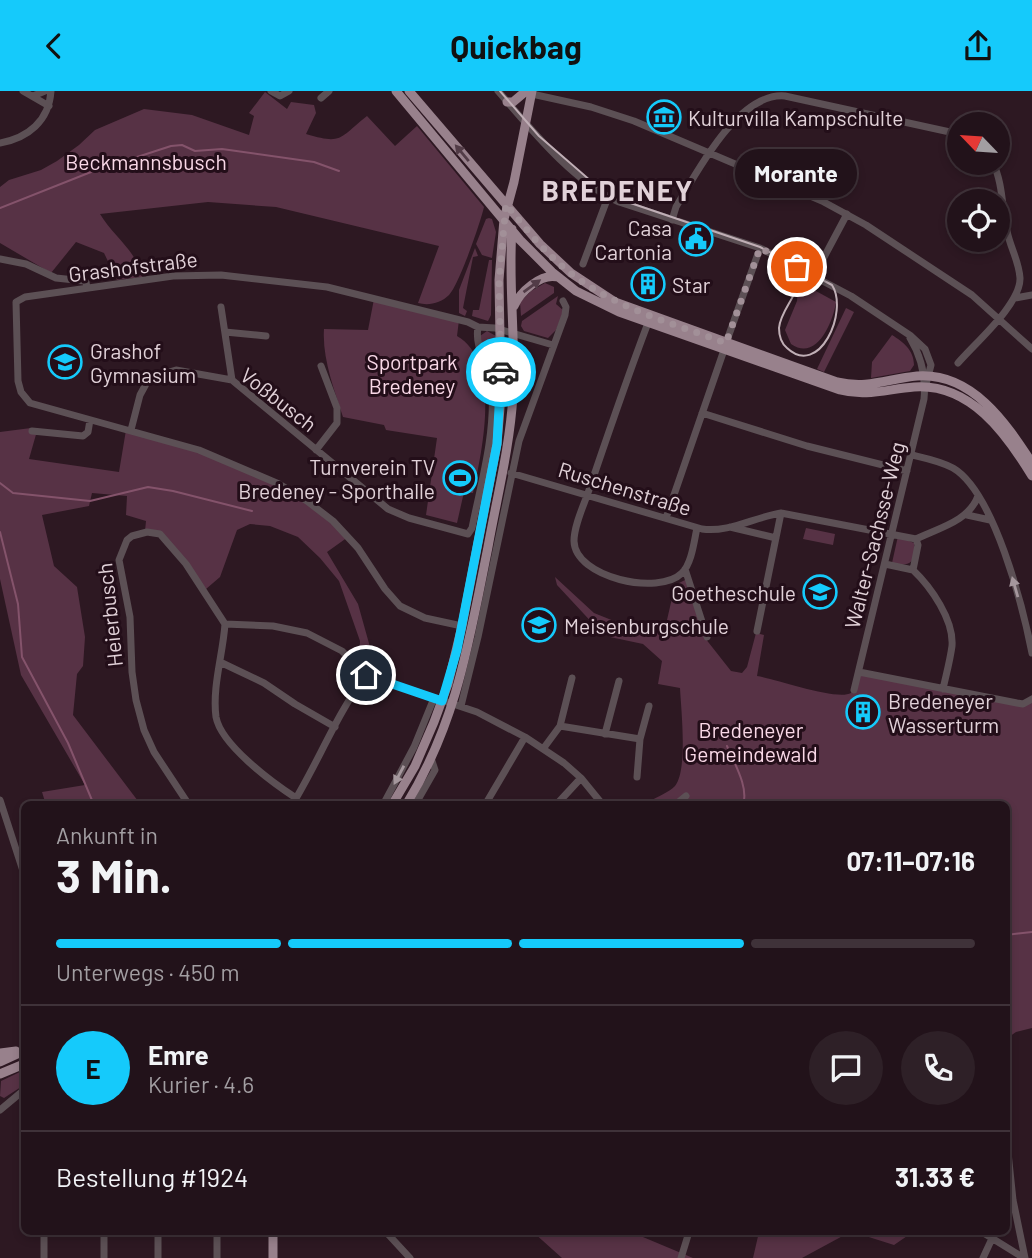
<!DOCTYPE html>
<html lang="de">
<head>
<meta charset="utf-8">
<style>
	:root { --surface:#22121a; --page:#2e2027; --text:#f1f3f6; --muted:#a29ea2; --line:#3f3239; --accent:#15cafb }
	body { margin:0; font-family:Barlow,sans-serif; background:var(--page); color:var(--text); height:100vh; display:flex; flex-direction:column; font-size:26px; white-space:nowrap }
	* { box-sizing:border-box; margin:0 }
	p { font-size:23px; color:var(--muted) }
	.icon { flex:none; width:38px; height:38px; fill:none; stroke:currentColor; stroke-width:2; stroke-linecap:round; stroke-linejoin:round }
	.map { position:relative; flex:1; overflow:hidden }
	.drawer { position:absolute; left:21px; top:710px; width:989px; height:434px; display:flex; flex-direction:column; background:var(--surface); border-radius:10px; box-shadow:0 4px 10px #0003,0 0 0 2px var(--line) }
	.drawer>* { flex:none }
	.needle { width:46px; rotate:295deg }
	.buttons { position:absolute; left:947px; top:21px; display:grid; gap:14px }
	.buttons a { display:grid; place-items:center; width:63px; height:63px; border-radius:50%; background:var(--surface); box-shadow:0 4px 10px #0003,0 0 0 2px var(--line); font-size:35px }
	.pin { position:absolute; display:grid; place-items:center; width:60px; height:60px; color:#fff; margin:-30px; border:4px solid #fff; border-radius:50%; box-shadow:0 2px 7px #0007 }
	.courier { position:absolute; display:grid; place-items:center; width:70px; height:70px; margin:-35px; border:5px solid #15cafb; border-radius:50%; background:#fff; color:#222; box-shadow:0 2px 9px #0007 }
	.bubble { position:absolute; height:49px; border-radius:24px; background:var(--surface); box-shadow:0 4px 10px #0003,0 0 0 2px var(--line); font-size:23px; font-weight:700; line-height:49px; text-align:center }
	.headline em { font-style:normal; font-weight:700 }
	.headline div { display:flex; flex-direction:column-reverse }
	.headline { display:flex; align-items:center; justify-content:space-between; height:119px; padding:0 35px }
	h1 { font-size:46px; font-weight:700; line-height:52px }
	.bar { display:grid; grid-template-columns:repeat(4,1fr); gap:10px 7px; align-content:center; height:84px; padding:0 35px }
	.bar i { height:9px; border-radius:5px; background:var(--line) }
	.bar .current { background:var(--accent) }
	.bar p { grid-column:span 4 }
	.line { display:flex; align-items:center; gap:18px; padding:0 35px; border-top:2px solid var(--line) }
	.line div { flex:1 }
	.round { display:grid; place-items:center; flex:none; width:74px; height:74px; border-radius:37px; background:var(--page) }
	header { display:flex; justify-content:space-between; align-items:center; height:91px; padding:0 35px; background:var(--accent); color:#111; font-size:32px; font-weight:700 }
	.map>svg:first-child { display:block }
</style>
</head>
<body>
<header><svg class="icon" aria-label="back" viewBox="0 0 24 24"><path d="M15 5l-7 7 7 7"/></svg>Quickbag<svg class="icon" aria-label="share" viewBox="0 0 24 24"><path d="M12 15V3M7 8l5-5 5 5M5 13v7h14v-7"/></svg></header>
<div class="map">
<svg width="1032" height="1167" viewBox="0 0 1032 1167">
	<rect width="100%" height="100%" fill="#2d1822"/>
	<path fill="#573245" d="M265,1l22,17 4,-7 23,3 2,8 -10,21c37,11 33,4 61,-18l28,30 22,-20 67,81c-3,14 -25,78 -35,88 -8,8 -20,11 -31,8l21,-57 -163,-39 -68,-5 -108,12c13,22 37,37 42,63l-25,3 -13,-27 -28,-11 -25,31 -51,-30v-56l9,-7 32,-10 16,-9 22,-16 16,-15 49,-21 48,6 57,20 5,-19 -5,-3z
		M489,127l3,1 4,13 -4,26 -10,-3 -6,-11 10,-25z
		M475,157l3,8 -5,1 -10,51 4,3 -2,5 -6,-3v-23z
		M489,169h3l-1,55 -3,6 -16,-5 1,-6h6z
		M545,192l9,4v6l-33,23 -1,-14 11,-11z
		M805,194l31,17c-3,21 -20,60 -45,42l-6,-14 12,-29 1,-13z
		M558,205l-2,8 8,7 -8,19 -8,8 -24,-7 -3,-5 1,-5z
		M374,208l85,21 -2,16c45,26 25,115 16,157l-9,-1 -7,31 -31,-8 11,-77 -51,-8 -2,-5 -41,-8c-9,-28 -21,-59 -19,-88l44,1z
		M846,217l8,4 -30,60 -7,-3z
		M487,240l9,5 2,19 -12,1 -6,-13v-7z
		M892,244c11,7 22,15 22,30l-4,6 -39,7 1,-16z
		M31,337l6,3 -8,28 90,13 7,-42 63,18 105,45 54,44 -21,15 31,52 12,43 -8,19 -3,-3 1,-22 -21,-60 -19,-23 -22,-21 -28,-11 -20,-2 -13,6 -17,47 -14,12 -45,-55 -16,-3 1,-10 -20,-6 1,-19 -35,-3 -3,13 -47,9 12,51 23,21 8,50 -2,29 -6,8 -4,41 68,90h-95l-4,-13 43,-7 -64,-110 -21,-96v-147z
		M806,437l29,6 -2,11 -30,-6z
		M898,445l16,7c3,20 -5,24 -22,20z
		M555,486l39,36 30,12 40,8 11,-48 12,-6 18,59 26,33 11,2 5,-6 9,-34 8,2 -7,41c19,3 80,25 94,17 5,-3 7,-14 9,-20l157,31 15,-3v327l-16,4 -10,7v-234h-356l2,-5c7,-4 17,-8 23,-14 13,-16 6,-77 5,-98l-22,-4 4,-23 -19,-17 -33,-7 -13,-9 -40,-43z
		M24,979v15l-20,13 -4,-2 1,-15z
		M533,1141h98l62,26h-131z
		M759,1141h91l-48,26h-49z
		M853,1141h60l-19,13z"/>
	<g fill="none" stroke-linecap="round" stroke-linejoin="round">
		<path stroke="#84536b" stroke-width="2" d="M0,117l91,-36 80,-26 11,-1 13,6 27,-2 92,13 25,9
			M0,392l13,10 77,8 58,-14 25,4 79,20
			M0,441l18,72 4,53 46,86 26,62
			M727,655c7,17 22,41 16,59
			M1006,844l26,-3"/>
		<path stroke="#5c5055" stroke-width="7" d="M23,0l26,15
			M271,0l9,5 9,-5
			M498,0c33,38 74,90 121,111l141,46 91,48 60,40 14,13 6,16 -6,23
			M532,3l59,13 43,14 188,80 44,24 106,70 60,54
			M33,5l12,-5
			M321,7l8,-7
			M0,52c28,-5 49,-22 51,-52
			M672,129l4,-13c21,-35 62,-115 109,-111l174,38
			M0,168l26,5 30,14 28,3 2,1 1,6
			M583,173l25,-67
			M814,185l33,-62
			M1015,207l17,-3
			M221,216l11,73
			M648,232c-21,55 -40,111 -59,167 -5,15 -15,35 -15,51 1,37 85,55 108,32 10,-10 12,-32 15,-45
			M225,241l41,4
			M726,252l34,-95
			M958,272c17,-20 63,-59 62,-85 -1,-17 -10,-31 -13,-47 -5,-22 -4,-48 -14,-68
			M702,322l105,33 100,25
			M131,339l9,-35 6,-11 10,-8 20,-6 56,10 156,129 21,9 59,16 4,-6c9,-45 23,-92 20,-139 -2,-22 -18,-40 -14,-62
			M32,340l51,5 5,-4 2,-12
			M316,359l21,-27v-15l-16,-42
			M912,364c13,3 28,6 41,13 41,24 70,139 79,185
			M511,382l191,56c26,4 53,-12 79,-16l135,26 2,6 -5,25 -28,-6
			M967,424l23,5
			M666,427l58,-168
			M730,436l46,11
			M916,448c23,-11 53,-18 62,-43
			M685,478l22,68
			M913,479c18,17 41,50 39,76 -2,15 -6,29 -9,43
			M225,533c-2,30 -13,63 -9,93 5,28 57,66 80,81
			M462,535l-37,-8 -25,-12 -15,-17 -27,-41 -25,-27 -26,-20 -28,-17 -80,-34 -169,-47 -9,-11 -3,-11 -2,-79 9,-5 148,-21 48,-1 106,12 141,35 10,5 17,1 58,17
			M757,540l24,-118
			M220,571l44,21 31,21 40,23
			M859,581l158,31 6,1 9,-5
			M854,599l70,-291c2,-21 -3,-43 -14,-61
			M461,615l17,-69 41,-196 46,-126 1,-8 -3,-6
			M560,635l80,13
			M605,643l14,-53
			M543,658l17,-23 12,-48
			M637,686l3,-38 9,-33
			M0,709l23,71
			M189,714l-35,-53 -10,-22 -8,-30 -4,-28 -2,-55 -11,-57 8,-20 5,-4 15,-4 13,2 26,30 39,60 48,2 34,7 35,18 24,24 111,37 48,25 39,26 17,15 22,27
			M292,714c26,-42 44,-90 74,-130
			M383,714l31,-58 20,-49
			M415,714l20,-35 -4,-12
			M485,714l40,-68
			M556,714l25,-27
			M675,714l11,-9
			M0,1019l24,-20
			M1006,1042l7,67 12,58
			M1006,1121l7,-12
			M104,1141v26
			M158,1141v26
			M217,1141v26
			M386,1141l24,26
			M982,1141l42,26
			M44,1167v-26
			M681,1167l8,-26
			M983,1167l12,-26"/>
		<path stroke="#98818c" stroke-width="9" d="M396,0l124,149 32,32 24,19 43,21 221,78c26,7 48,-1 74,-3 56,-4 92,46 118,89
			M409,0l131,153 31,29 44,29 222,80c31,7 50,-3 80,-6 55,-4 89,47 115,87
			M507,11h6l13,-11
			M514,215c6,-14 27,-33 43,-29
			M392,714l23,-39 19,-44 14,-38 14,-58 35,-182 4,-48 -2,-116 5,-61 10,-37 18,-91
			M406,714c51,-83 63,-164 82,-258 9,-50 22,-101 25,-152 3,-56 -5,-111 -1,-166
			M0,962l16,-2
			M0,971l24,-11
			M0,983l24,-10
			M273,1141v26"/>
		<path stroke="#c0afb6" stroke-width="2" d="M500,0l39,45 68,59 153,52 72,38c17,27 -13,93 -45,63 -6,-5 -8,-12 -8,-20 1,-14 13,-27 18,-40"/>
	</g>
	<defs><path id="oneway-solid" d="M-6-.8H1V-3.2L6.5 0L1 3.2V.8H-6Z" transform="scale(1.75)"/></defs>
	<g fill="#523c47">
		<use href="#oneway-solid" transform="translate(462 62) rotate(-130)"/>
		<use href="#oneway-solid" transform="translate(532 195) rotate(-36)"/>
	</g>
	<g fill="#a5979d">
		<use href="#oneway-solid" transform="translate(1015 496) rotate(-106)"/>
		<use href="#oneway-solid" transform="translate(399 684) rotate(118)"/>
	</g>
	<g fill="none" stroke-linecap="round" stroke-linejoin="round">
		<path stroke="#a29098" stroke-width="7" stroke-dasharray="0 12.6" d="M501,281l-2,-91 7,-77c19,24 39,49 63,68 46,36 103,51 157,71l34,-95 37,19"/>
		<path stroke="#15cafb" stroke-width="9" d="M366,584l76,26 15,-51 40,-206 4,-72"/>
	</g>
	<defs>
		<symbol id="museum-ring" viewBox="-11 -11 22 22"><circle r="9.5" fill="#230e19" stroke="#15cafb" stroke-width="1.5"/><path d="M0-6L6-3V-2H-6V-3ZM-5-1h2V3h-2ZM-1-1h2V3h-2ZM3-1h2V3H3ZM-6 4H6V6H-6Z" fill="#15cafb"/></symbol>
		<symbol id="civic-ring" viewBox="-11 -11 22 22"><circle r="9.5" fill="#230e19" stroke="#15cafb" stroke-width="1.5"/><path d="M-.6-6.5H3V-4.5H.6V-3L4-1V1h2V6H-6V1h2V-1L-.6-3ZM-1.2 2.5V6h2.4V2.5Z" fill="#15cafb"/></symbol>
		<symbol id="building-ring" viewBox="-11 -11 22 22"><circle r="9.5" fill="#230e19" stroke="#15cafb" stroke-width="1.5"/><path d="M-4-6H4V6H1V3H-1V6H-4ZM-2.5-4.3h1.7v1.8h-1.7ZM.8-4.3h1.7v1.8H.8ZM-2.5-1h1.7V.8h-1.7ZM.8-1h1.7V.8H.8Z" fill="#15cafb"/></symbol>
		<symbol id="school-ring" viewBox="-11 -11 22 22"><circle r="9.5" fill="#230e19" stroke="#15cafb" stroke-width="1.5"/><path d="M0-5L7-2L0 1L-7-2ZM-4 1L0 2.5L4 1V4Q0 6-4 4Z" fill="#15cafb"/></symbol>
		<symbol id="stadium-ring" viewBox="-11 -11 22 22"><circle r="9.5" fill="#230e19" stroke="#15cafb" stroke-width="1.5"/><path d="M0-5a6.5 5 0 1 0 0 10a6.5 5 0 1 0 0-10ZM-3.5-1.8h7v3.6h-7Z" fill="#15cafb"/></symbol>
	</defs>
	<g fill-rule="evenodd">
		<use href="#museum-ring" x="645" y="7" width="38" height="38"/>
		<use href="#civic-ring" x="677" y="129" width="38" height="38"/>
		<use href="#building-ring" x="629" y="174" width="38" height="38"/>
		<use href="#school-ring" x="46" y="252" width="38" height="38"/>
		<use href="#stadium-ring" x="441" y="368" width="38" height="38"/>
		<use href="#school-ring" x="801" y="482" width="38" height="38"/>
		<use href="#school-ring" x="520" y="515" width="38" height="38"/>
		<use href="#building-ring" x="844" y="602" width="38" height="38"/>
	</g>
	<g text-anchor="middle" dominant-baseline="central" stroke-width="6" stroke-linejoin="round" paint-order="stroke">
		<g font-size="21" fill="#e1d1d8" stroke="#230e19" text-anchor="start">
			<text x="688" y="26">Kulturvilla Kampschulte</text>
			<text x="672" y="136" text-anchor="end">Casa<tspan x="672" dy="24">Cartonia</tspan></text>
			<text x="672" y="193">Star</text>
			<text x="90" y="259">Grashof<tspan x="90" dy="24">Gymnasium</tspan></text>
			<text x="435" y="375" text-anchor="end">Turnverein TV<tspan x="435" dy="24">Bredeney - Sporthalle</tspan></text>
			<text x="796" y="501" text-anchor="end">Goetheschule</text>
			<text x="564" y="534">Meisenburgschule</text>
			<text x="888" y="609">Bredeneyer<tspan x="888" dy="24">Wasserturm</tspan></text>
		</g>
		<g font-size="21" fill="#f9d8e7" stroke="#230e19">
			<text x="146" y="70">Beckmannsbusch</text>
			<text x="412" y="270">Sportpark<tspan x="412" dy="24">Bredeney</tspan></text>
			<text x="751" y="638">Bredeneyer<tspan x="751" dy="24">Gemeindewald</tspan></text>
		</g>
		<g font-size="21" fill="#e1d1d8" stroke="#230e19">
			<text transform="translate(133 175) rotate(-7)">Grashofstraße</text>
			<text transform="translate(279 308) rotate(38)">Voßbusch</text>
			<text transform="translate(625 397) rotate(17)">Ruschenstraße</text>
			<text transform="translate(874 444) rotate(-76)">Walter-Sachsse-Weg</text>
			<text transform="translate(109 524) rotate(-96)">Heierbusch</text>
		</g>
		<g font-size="28" font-weight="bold" letter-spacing="2" fill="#e1d1d8" stroke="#230e19">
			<text x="618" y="99">BREDENEY</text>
		</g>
	</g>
</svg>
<div class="buttons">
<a><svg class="needle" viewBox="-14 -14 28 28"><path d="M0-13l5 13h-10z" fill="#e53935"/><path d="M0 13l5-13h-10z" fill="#a29ea2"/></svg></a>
<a><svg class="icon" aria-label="locate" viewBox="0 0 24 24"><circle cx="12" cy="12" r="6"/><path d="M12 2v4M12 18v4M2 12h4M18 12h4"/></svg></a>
</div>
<div class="pin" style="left:797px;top:176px;background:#ea580c"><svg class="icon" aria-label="bag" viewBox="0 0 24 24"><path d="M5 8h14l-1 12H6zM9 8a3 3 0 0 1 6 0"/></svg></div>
<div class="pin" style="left:366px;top:584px;background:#1f2937"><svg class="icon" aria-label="home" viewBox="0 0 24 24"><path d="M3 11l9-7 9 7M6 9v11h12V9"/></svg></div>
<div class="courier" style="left:501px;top:281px"><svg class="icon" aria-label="car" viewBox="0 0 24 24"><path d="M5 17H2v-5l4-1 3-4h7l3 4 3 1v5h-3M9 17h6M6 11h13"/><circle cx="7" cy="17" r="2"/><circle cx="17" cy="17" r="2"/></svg></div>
<div class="bubble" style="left:735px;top:58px;width:122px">Morante</div>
<section class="drawer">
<div class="headline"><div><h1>3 Min.</h1><p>Ankunft in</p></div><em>07:11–07:16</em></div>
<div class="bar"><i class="current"></i><i class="current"></i><i class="current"></i><i></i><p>Unterwegs · 450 m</p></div>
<div class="line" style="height:126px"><b class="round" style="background:var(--accent);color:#111">E</b><div><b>Emre</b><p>Kurier · 4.6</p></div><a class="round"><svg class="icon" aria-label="chat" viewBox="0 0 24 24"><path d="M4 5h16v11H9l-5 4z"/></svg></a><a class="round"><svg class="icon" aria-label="phone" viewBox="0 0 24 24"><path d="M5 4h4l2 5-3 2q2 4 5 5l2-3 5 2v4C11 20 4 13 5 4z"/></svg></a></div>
<div class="line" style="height:91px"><div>Bestellung #1924</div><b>31.33 €</b></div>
</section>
</div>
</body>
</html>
